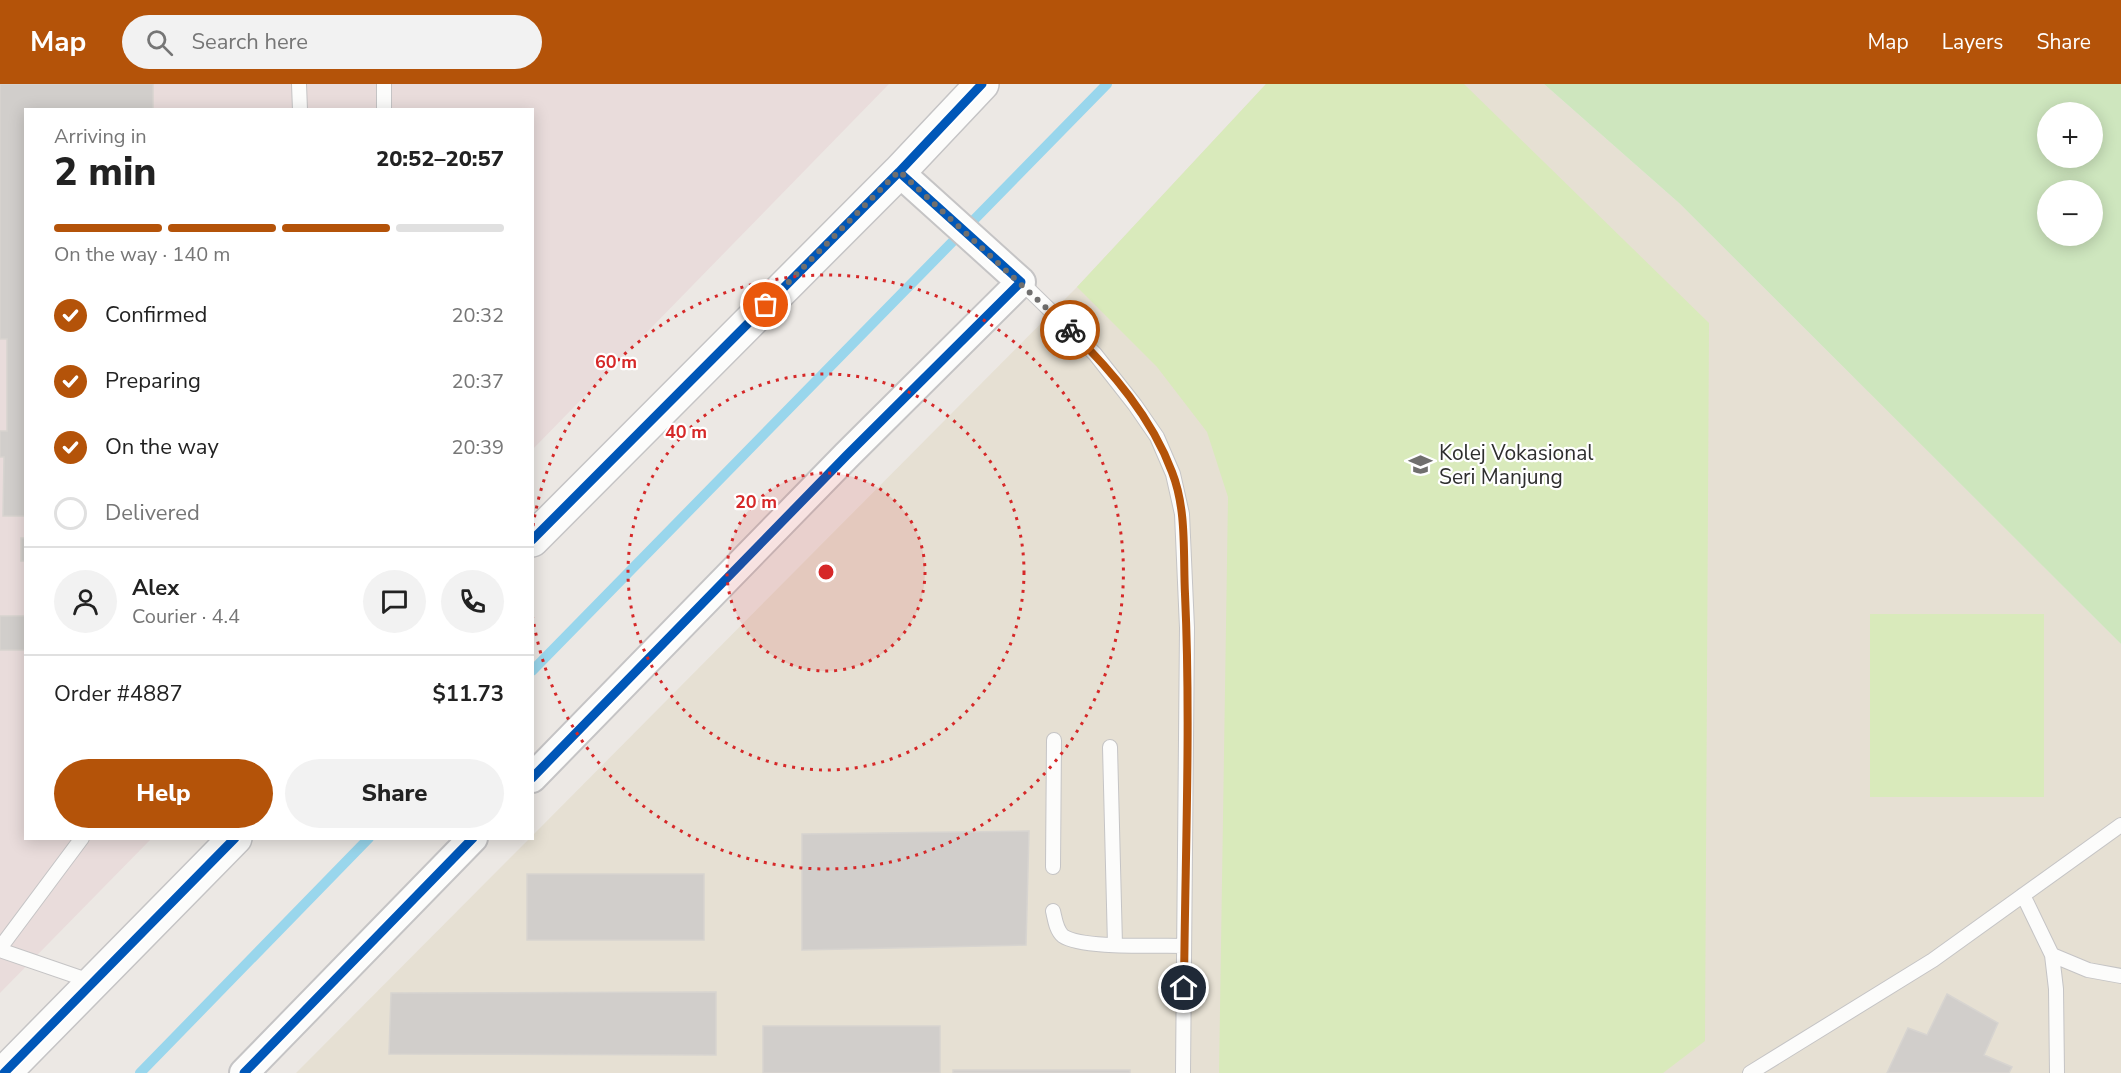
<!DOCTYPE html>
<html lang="en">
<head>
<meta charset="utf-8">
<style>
	:root { --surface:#fff; --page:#f2f2f2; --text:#222; --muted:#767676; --line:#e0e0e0; --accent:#b45309 }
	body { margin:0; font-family:"Nunito Sans",sans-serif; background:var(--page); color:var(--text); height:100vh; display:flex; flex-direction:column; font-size:22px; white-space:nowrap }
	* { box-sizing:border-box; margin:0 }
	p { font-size:20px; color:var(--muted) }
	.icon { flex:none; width:33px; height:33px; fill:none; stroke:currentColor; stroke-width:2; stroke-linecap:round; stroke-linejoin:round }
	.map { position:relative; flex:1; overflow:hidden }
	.details { position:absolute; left:24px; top:24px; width:510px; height:732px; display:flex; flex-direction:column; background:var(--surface); border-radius:0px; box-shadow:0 3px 15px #0003 }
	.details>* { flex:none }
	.buttons { position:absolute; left:2037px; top:18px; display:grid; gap:12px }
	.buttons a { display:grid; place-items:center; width:66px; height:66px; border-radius:50%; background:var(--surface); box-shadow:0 3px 15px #0003; font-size:30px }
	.pin { position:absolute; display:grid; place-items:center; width:51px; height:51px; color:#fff; margin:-26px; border:3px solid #fff; border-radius:50%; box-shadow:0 2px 6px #0007 }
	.courier { position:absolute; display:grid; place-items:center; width:60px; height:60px; margin:-30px; border:4px solid #b45309; border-radius:50%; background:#fff; color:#222; box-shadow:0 2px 8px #0007 }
	.head em { font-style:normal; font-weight:800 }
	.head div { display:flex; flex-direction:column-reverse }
	.head { display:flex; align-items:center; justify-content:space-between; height:102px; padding:0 30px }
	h1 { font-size:39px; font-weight:800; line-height:45px }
	.bar { display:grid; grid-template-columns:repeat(4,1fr); gap:9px 6px; align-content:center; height:72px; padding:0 30px }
	.bar i { height:8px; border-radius:4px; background:var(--line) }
	.bar .current { background:var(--accent) }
	.bar p { grid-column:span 4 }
	.line { display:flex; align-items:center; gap:15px; padding:0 30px; border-top:2px solid var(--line) }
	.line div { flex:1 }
	.round { display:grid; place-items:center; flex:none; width:63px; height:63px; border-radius:32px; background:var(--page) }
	ol { padding:0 30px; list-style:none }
	li { display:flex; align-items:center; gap:18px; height:66px }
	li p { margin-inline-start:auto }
	li .icon { padding:6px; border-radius:50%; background:var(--accent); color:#fff; stroke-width:4 }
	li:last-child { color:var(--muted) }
	li i { width:33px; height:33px; border:3px solid var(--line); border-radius:50% }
	.primary-button { display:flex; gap:12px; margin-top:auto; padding:12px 30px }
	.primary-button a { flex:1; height:69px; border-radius:36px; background:var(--accent); color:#fff; font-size:24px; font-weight:800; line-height:69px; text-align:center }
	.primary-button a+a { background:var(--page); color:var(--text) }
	header { display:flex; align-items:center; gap:36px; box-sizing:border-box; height:84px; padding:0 30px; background:var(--accent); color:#fff }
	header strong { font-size:28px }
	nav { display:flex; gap:33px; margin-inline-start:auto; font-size:21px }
	.search { width:420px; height:54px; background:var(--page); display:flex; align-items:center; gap:15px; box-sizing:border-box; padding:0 21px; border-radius:33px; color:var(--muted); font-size:22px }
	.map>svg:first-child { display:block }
</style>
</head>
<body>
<header>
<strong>Map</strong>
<div class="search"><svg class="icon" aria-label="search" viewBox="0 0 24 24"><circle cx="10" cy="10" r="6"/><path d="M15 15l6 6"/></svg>Search here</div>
<nav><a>Map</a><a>Layers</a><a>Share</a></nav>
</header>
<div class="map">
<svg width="2121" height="989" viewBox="0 0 2121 989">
	<rect width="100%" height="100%" fill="#ece8e4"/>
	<path fill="#e6e0d3" d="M1266,0h278l135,119 442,441v429h-1825l233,-234 3,-1 1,-3 544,-548z"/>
	<path fill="#e9dcdb" d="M0,0h889l-356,365 -1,-339h-506v728l125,1 -151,154z"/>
	<path fill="#cee6be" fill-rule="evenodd" d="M1544,0h577v560l-442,-441zM2048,28h44v46h-44zM2048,106h44v46h-44z"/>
	<path fill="#d9eabb" d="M1266,0h198l245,239 -4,718 -42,32h-444l9,-576 -21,-65 -50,-65 -80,-80z
		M1870,530h174v183h-174z"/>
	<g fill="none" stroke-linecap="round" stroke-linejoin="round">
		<path stroke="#99d6ec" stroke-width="10" d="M532,587l575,-587
			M140,989l229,-235"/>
	</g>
	<path fill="#d1cecb" stroke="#d7d4d0" stroke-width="1.5" d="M0,0h153v26h-127v406h-23l1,-59h-4v-26h7v-92h-7z
		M21,454h5v23h-5z
		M0,532h26v34h-26z
		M1029,747l-3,114 -224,5v-116z
		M527,790h177v66h-177z
		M716,908v63l-327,-1 2,-61z
		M1947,910l51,29 -14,32 28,12 -3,6h-122l21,-45 19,7z
		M763,942h177v47h-177z
		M953,986h177v3h-177z"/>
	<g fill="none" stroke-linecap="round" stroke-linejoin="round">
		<defs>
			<path id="service" d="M299,0l1,26
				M384,0v26
				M1021,198l74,72 40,51 22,32 16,37 9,40 5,114 -4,445
				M1110,663l5,198
				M1053,783l1,-127
				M2023,811l29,60 4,34 1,84
				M1053,827c2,8 3,19 10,25 19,13 96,9 121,10
				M0,864l82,-110
				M0,866l93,32
				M2052,871l36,15 33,6
				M1750,989l183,-113 188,-135"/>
			<path id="minor" d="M532,694l315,-323 174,-173 -122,-110
				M244,989l229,-235"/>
			<path id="tertiary" d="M532,456l367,-368 83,-88
				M4,989l231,-235"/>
		</defs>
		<use href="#service" stroke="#c5c4c5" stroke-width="16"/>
		<use href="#minor" stroke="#c5c4c5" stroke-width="32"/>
		<use href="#tertiary" stroke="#c5c4c5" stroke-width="36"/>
		<use href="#service" stroke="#fcfcfb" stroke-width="14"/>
		<use href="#minor" stroke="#fcfcfb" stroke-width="28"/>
		<use href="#tertiary" stroke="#fcfcfb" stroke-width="33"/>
		<defs>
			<path id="cycleway" d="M532,456l367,-368 83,-88
				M532,694l315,-323 174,-173 -122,-110
				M4,989l231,-235
				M244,989l229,-235"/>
		</defs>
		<use href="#cycleway" stroke="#fff" stroke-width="13"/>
		<use href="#cycleway" stroke="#0057b8" stroke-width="9"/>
	</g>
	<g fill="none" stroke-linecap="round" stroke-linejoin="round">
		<path stroke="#706f6e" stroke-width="6" stroke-dasharray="0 10.8" d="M766,221l133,-134 171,159"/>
		<path stroke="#b45309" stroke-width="8" d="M1070,246c42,41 82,88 102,142 15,38 11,82 13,122 6,131 0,263 -1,394"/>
	</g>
	<circle cx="826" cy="488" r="99" fill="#d62828" fill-opacity=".12"/>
	<g fill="none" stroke="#d62828" stroke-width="3" stroke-dasharray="3 6">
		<circle cx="826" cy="488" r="99"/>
		<circle cx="826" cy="488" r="198"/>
		<path d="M533 442A297 297 0 1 1 533 534"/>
	</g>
	<defs>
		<symbol id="university-bare" viewBox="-9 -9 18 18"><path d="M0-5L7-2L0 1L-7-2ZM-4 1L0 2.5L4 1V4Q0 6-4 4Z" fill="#706f6e" stroke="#fff" stroke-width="2.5" paint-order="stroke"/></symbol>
	</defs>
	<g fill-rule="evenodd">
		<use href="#university-bare" x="1404" y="364" width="33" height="33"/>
	</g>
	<g text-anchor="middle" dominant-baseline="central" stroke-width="4.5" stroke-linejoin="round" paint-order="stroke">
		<g font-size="21" fill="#2e2e2e" stroke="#fff" text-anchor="start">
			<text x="1439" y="369">Kolej Vokasional<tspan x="1439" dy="24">Seri Manjung</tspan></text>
		</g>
	</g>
	<circle cx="826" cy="488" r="9" fill="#d62828" stroke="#fff" stroke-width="3"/>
	<g font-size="18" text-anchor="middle" font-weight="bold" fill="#d62828" stroke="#fff" stroke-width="4.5" stroke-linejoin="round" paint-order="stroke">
		<text x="616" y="284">60 m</text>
		<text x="686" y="354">40 m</text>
		<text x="756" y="424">20 m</text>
	</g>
</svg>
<div class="buttons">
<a>+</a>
<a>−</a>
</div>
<div class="pin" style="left:766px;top:221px;background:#ea580c"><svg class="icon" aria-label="bag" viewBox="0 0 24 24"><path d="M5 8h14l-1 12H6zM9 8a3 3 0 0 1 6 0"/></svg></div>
<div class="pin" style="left:1184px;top:904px;background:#1f2937"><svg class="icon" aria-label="home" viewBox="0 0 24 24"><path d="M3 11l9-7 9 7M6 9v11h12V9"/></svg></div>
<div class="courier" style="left:1070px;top:246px"><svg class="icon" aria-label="bike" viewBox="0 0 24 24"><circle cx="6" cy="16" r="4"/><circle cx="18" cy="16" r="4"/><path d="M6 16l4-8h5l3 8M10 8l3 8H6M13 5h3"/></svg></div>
<section class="details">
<div class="head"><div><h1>2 min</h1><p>Arriving in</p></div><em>20:52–20:57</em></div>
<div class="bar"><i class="current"></i><i class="current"></i><i class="current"></i><i></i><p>On the way · 140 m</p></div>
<ol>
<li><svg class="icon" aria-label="check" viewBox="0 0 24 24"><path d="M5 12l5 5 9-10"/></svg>Confirmed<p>20:32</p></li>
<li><svg class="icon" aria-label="check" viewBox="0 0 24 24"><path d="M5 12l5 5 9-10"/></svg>Preparing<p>20:37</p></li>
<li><svg class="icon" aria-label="check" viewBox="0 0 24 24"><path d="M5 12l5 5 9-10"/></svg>On the way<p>20:39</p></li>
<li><i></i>Delivered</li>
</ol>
<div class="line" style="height:108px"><a class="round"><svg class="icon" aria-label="person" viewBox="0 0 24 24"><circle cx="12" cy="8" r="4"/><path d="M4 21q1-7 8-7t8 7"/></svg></a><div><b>Alex</b><p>Courier · 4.4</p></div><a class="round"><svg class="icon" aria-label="chat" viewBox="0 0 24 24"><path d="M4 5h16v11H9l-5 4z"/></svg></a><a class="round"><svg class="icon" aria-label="phone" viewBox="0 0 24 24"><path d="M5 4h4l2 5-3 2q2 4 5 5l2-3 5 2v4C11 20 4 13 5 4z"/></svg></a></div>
<div class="line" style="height:78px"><div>Order #4887</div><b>$11.73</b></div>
<div class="primary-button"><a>Help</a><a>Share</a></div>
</section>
</div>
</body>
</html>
